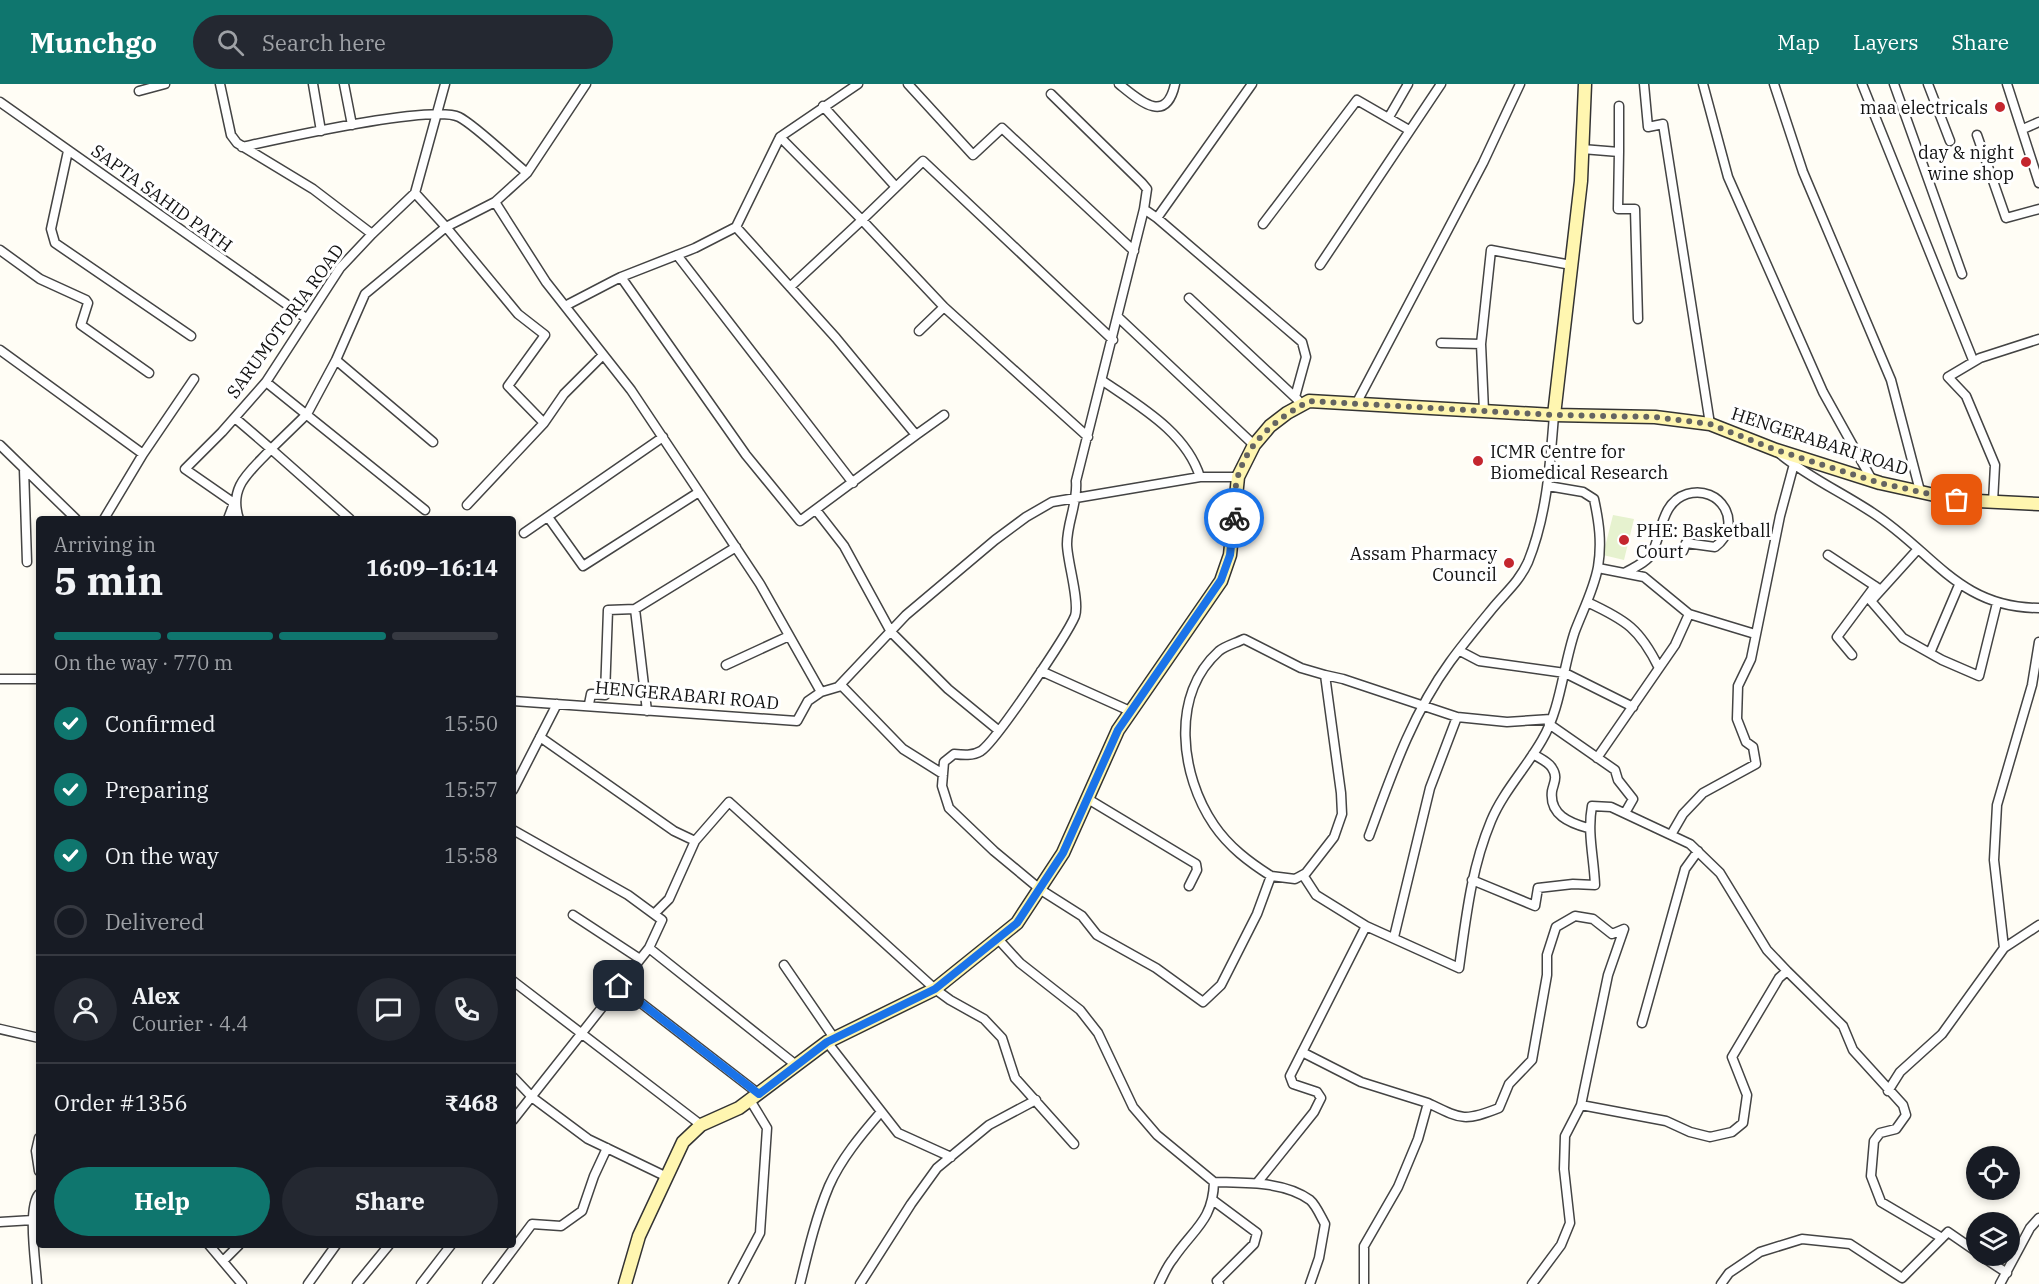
<!DOCTYPE html>
<html lang="en">
<head>
<meta charset="utf-8">
<style>
	:root { --surface:#171b24; --page:#242831; --text:#f1f3f6; --muted:#9ea1a6; --line:#363941; --accent:#0f766e }
	body { margin:0; font-family:"IBM Plex Serif",serif; background:var(--page); color:var(--text); height:100vh; display:flex; flex-direction:column; font-size:22px; white-space:nowrap }
	* { box-sizing:border-box; margin:0 }
	p { font-size:20px; color:var(--muted) }
	.icon { flex:none; width:33px; height:33px; fill:none; stroke:currentColor; stroke-width:2; stroke-linecap:round; stroke-linejoin:round }
	.map { position:relative; flex:1; overflow:hidden }
	.panel { position:absolute; left:36px; top:432px; width:480px; height:732px; display:flex; flex-direction:column; background:var(--surface); border-radius:6px; box-shadow:0 3px 9px #0003 }
	.panel>* { flex:none }
	.tools { position:absolute; left:1966px; top:1062px; display:grid; gap:12px }
	.tools a { display:grid; place-items:center; width:54px; height:54px; border-radius:50%; background:var(--surface); box-shadow:0 3px 9px #0003; font-size:30px }
	.pin { position:absolute; display:grid; place-items:center; width:51px; height:51px; color:#fff; margin:-26px; border-radius:12px; box-shadow:0 3px 9px #0006 }
	.courier { position:absolute; display:grid; place-items:center; width:60px; height:60px; margin:-30px; border:4px solid #1a73e8; border-radius:50%; background:#fff; color:#222; box-shadow:0 2px 8px #0007 }
	.summary em { font-style:normal; font-weight:800 }
	.summary div { display:flex; flex-direction:column-reverse }
	.summary { display:flex; align-items:center; justify-content:space-between; height:102px; padding:0 18px }
	h1 { font-size:39px; font-weight:800; line-height:45px }
	.bar { display:grid; grid-template-columns:repeat(4,1fr); gap:9px 6px; align-content:center; height:72px; padding:0 18px }
	.bar i { height:8px; border-radius:4px; background:var(--line) }
	.bar .selected { background:var(--accent) }
	.bar p { grid-column:span 4 }
	.line { display:flex; align-items:center; gap:15px; padding:0 18px; border-top:2px solid var(--line) }
	.line div { flex:1 }
	.round { display:grid; place-items:center; flex:none; width:63px; height:63px; border-radius:32px; background:var(--page) }
	ol { padding:0 18px; list-style:none }
	li { display:flex; align-items:center; gap:18px; height:66px }
	li p { margin-inline-start:auto }
	li .icon { padding:6px; border-radius:50%; background:var(--accent); color:#fff; stroke-width:4 }
	li:last-child { color:var(--muted) }
	li i { width:33px; height:33px; border:3px solid var(--line); border-radius:50% }
	.primary-button { display:flex; gap:12px; margin-top:auto; padding:12px 18px }
	.primary-button a { flex:1; height:69px; border-radius:36px; background:var(--accent); color:#fff; font-size:24px; font-weight:800; line-height:69px; text-align:center }
	.primary-button a+a { background:var(--page); color:var(--text) }
	header { display:flex; align-items:center; gap:36px; box-sizing:border-box; height:84px; padding:0 30px; background:var(--accent); color:#fff }
	header strong { font-size:28px }
	nav { display:flex; gap:33px; margin-inline-start:auto; font-size:21px }
	.search { width:420px; height:54px; background:var(--page); display:flex; align-items:center; gap:15px; box-sizing:border-box; padding:0 21px; border-radius:33px; color:var(--muted); font-size:22px }
	.map>svg:first-child { display:block }
</style>
</head>
<body>
<header>
<strong>Munchgo</strong>
<div class="search"><svg class="icon" aria-label="search" viewBox="0 0 24 24"><circle cx="10" cy="10" r="6"/><path d="M15 15l6 6"/></svg>Search here</div>
<nav><a>Map</a><a>Layers</a><a>Share</a></nav>
</header>
<div class="map">
<svg width="2039" height="1200" viewBox="0 0 2039 1200">
	<rect width="100%" height="100%" fill="#fffdf5"/>
	<path fill="#e6f2cf" d="M1613,431l21,4 -10,41 -21,-5z"/>
	<g fill="none" stroke-linecap="round" stroke-linejoin="round">
		<defs>
			<path id="street" d="M220,0l11,51 6,8 76,46 59,45 -32,34 -74,114 -44,50 -37,37 49,34 -6,16
				M313,0l8,47
				M344,0l8,41
				M908,0l65,71 29,-27 132,123
				M1119,0c21,17 47,41 56,0
				M1252,0l-95,134 -13,-9 -68,272c2,22 -9,41 -9,63 0,17 13,57 8,72 -8,19 -79,125 -94,135 -8,5 -18,4 -27,3l-10,8 -2,24 7,22 45,43 47,39 41,26 15,19 59,33 47,34 18,-17 36,-71 14,-38 24,3 11,-6 28,-36 8,-23 -1,-21 -16,-118 18,4 114,38 50,5 44,-3
				M1644,0l4,43 15,-3 47,300
				M1703,0l25,93 95,215 49,88
				M1774,0l29,88 88,208 29,111
				M1862,0l111,276
				M1894,0l68,190
				M1928,0l22,57
				M2007,0l32,99
				M139,7l26,-7
				M1051,10l91,89 5,6 -3,20
				M0,18l306,216
				M823,22l73,81
				M1389,33l19,-33
				M2023,45l16,-7
				M1977,51l29,83 33,-9
				M780,53l82,83 61,-59 190,179
				M242,63c37,-8 190,-43 217,-30 16,8 52,43 68,56l-32,29 51,80 85,108 72,108 57,86 61,108
				M1582,65l37,3v-46
				M68,67l-17,78 4,14 136,93
				M1619,68l-1,57h17l3,110
				M527,89l59,-89
				M415,109l30,-109
				M1157,134l145,124 4,15 -11,40
				M1263,140l94,-124 52,30
				M736,143l44,-90 78,-53
				M372,150l43,-41 31,34 -81,67 -29,66 97,82
				M0,166l40,29 46,21 2,3 -7,22 68,48
				M677,171l176,228
				M1320,181l121,-181
				M790,203l72,-67 82,87 144,130
				M1189,214l109,102
				M565,222l50,-26 6,-3 74,-29 41,-21 100,111 80,97 -116,86 -54,-66 -125,-178
				M1118,233l136,128
				M919,247l25,-24
				M1441,259l40,1
				M0,266l143,104
				M336,276l-29,54 -36,35 79,70
				M1103,297c36,25 83,51 97,96
				M266,298l159,128
				M1356,320l127,-241 37,-79
				M1484,327l-3,-67 10,-94 80,15
				M235,334l36,31c-21,23 -43,37 -32,70
				M544,339l20,-29 39,-39
				M916,351l28,-20
				M0,361l76,74
				M1780,370c28,23 63,39 93,59 60,39 86,95 166,95
				M24,385l3,93
				M1993,418l2,-37 -29,-69 -18,-19 32,-19 59,-19
				M467,421l77,-82 -36,-37 37,-51 -27,-21 -72,-87 49,-25
				M816,426l28,36 47,86 57,57 50,41
				M548,433l35,49 116,-74
				M104,435l39,-65 51,-75
				M524,449l139,-96
				M1918,465l-47,52 32,37 39,22 37,16 18,-73
				M1828,471l50,33
				M1626,488c9,-5 21,-10 26,-19 10,-19 9,-51 35,-59 33,-10 58,30 28,53l-29,-4 -3,8
				M1587,518c39,18 53,27 72,66
				M1689,530l66,20
				M1460,567l19,10 86,12 68,34
				M1930,569l29,-68
				M1852,571l-15,-18 38,-51
				M726,581l63,-29
				M1041,587l89,40
				M0,595h39
				M841,601l62,64 40,25
				M513,617l284,20 11,-20 13,-9 17,-5 68,-72 89,-75 31,-23 26,-15 148,-25h38
				M589,620l2,-10 14,1 3,-85 27,-1
				M647,627l-12,-102 101,-62
				M1549,640l66,46 3,10 15,19 -8,14
				M540,653l134,94 21,10 34,-39 206,187 15,11 34,19 18,19 13,40 59,66
				M1533,670c6,4 16,8 19,14 6,9 2,14 0,23 -3,24 18,32 36,37
				M1597,674l78,-113 14,-31 -45,-37 -46,-9
				M513,706l44,-86
				M1088,715l108,65 1,6 -8,16
				M513,746l115,65 34,25 -13,28 147,117
				M1672,749l11,-19 20,-21 53,-29 -3,-17 -7,-5 -9,-23 1,-33 13,-27 29,-143 14,-52
				M1369,752c22,-60 43,-122 81,-174 13,-18 28,-36 42,-53 13,-16 27,-27 36,-47 19,-47 22,-97 26,-147
				M1303,791l13,20 50,31 93,42c7,-50 12,-99 32,-147 12,-29 35,-53 51,-81 19,-32 21,-74 33,-109 8,-21 19,-42 23,-64 4,-24 1,-45 -4,-68l-11,-7 -35,-6
				M1271,792c-22,-14 -42,-29 -57,-51 -34,-50 -44,-130 5,-174 6,-5 17,-8 25,-12l57,29 24,7
				M1472,796l63,26 3,-18 35,-4 22,1c-1,-27 -8,-52 -3,-79l19,1 79,37 30,29 47,77 20,21
				M654,830l15,-15 26,-58
				M573,831l67,44
				M1394,853l36,-149 27,-71
				M999,856l21,23 60,47 18,23 35,74 24,28 57,47c-1,39 -21,47 -41,77 -6,7 -10,17 -14,25
				M2004,864l35,-23
				M784,881l50,73
				M513,897l188,144
				M619,902l140,108
				M1642,939l43,-154 13,-18
				M0,945l39,9
				M827,958l71,91 53,24
				M1302,968l59,30 67,21
				M513,993l20,21 55,41 79,38
				M1888,1007l12,-19 42,-38 62,-86 -10,-88 3,-55 35,-120 7,-43
				M513,1036l136,-172
				M39,1054l-3,13 3,20
				M1214,1098c31,1 70,-1 96,18 6,5 11,17 15,24l-6,34 -9,26
				M1257,1099l57,-71 7,-14 -4,-6 -24,-8 -3,-8 76,-150
				M1214,1117l43,32 -3,11 -37,37 2,3
				M0,1138l33,-2
				M209,1161l33,39
				M1981,1172l26,17
				M223,1177l16,-16
				M37,1200c-1,-19 -10,-77 2,-90
				M308,1200l28,-39
				M357,1200l32,-39
				M421,1200l30,-39
				M487,1200l45,-60 29,2 21,-15 12,-35 13,-28
				M733,1200l27,-51 7,-105 -17,-28
				M800,1200c8,-33 16,-67 29,-98 12,-27 32,-51 51,-73
				M860,1200l51,-80 26,-36 52,-43 47,-25
				M1364,1200v-38l34,-59 20,-48 10,-36c33,16 36,19 71,5l10,-24 23,-24 15,-85v-20l9,-28 19,-11 18,3 19,15 12,-5 -16,46 -27,130 85,16 24,11 20,5 22,-5 11,-9 4,-28 -15,-38 47,-79 8,-7 56,55 10,24 50,55 3,10 -10,14 -16,4 -6,8 -3,35 10,26 61,36
				M1532,1200l29,-39 9,-22 -6,-54 1,-33 16,-31
				M1721,1200l8,-11 31,-21 42,-13 48,5 52,34 46,-46 29,20
				M2000,1200l30,-56 9,-10"/>
			<path id="secondary" d="M1554,331l27,-234 4,-97
				M625,1200l14,-48 44,-94 18,-17 38,-17 88,-66 108,-53 82,-66 46,-70 55,-123 103,-149 9,-26 8,-78 16,-32 16,-19 17,-13 22,-12 245,14 101,2 55,7 66,26 104,33 77,17 82,4"/>
		</defs>
		<use href="#street" stroke="#444" stroke-width="11"/>
		<use href="#secondary" stroke="#333" stroke-width="15"/>
		<use href="#street" stroke="#fff" stroke-width="8"/>
		<use href="#secondary" stroke="#fff6b0" stroke-width="12"/>
	</g>
	<g fill="none" stroke-linecap="round" stroke-linejoin="round">
		<path stroke="#646461" stroke-width="6" stroke-dasharray="0 10.8" d="M1234,434c1,-13 0,-29 4,-42 11,-36 40,-58 71,-75l245,14 101,2 55,7 66,26 104,33 77,17"/>
		<path stroke="#1a73e8" stroke-width="8" d="M619,902l140,108 68,-52 108,-53 82,-66 46,-70 55,-123 103,-150 9,-25 4,-37"/>
	</g>
	<g fill="#c4262e" stroke="#fff" stroke-width="2">
		<circle cx="2000" cy="23" r="6"/>
		<circle cx="2026" cy="78" r="6"/>
		<circle cx="1478" cy="377" r="6"/>
		<circle cx="1624" cy="456" r="6"/>
		<circle cx="1509" cy="479" r="6"/>
	</g>
	<g text-anchor="middle" dominant-baseline="central" stroke-width="6" stroke-linejoin="round" paint-order="stroke">
		<g font-size="18" fill="#111" stroke="#fff" text-anchor="end">
			<text x="1988" y="23">maa electricals</text>
			<text x="2014" y="68">day &amp; night<tspan x="2014" dy="21">wine shop</tspan></text>
			<text x="1490" y="367" text-anchor="start">ICMR Centre for<tspan x="1490" dy="21">Biomedical Research</tspan></text>
			<text x="1636" y="446" text-anchor="start">PHE: Basketball<tspan x="1636" dy="21">Court</tspan></text>
			<text x="1497" y="469">Assam Pharmacy<tspan x="1497" dy="21">Council</tspan></text>
		</g>
		<g font-size="18" fill="#111" stroke="#fff">
			<text transform="translate(162 114) rotate(36)">SAPTA SAHID PATH</text>
			<text transform="translate(285 237) rotate(-54)">SARUMOTORIA ROAD</text>
			<text transform="translate(1820 357) rotate(18)">HENGERABARI ROAD</text>
			<text transform="translate(687 611) rotate(5)">HENGERABARI ROAD</text>
		</g>
	</g>
</svg>
<div class="tools">
<a><svg class="icon" aria-label="locate" viewBox="0 0 24 24"><circle cx="12" cy="12" r="6"/><path d="M12 2v4M12 18v4M2 12h4M18 12h4"/></svg></a>
<a><svg class="icon" aria-label="layers" viewBox="0 0 24 24"><path d="M12 4l9 5-9 5-9-5zM3 14l9 5 9-5"/></svg></a>
</div>
<div class="pin" style="left:1957px;top:416px;background:#ea580c"><svg class="icon" aria-label="bag" viewBox="0 0 24 24"><path d="M5 8h14l-1 12H6zM9 8a3 3 0 0 1 6 0"/></svg></div>
<div class="pin" style="left:619px;top:902px;background:#1f2937"><svg class="icon" aria-label="home" viewBox="0 0 24 24"><path d="M3 11l9-7 9 7M6 9v11h12V9"/></svg></div>
<div class="courier" style="left:1234px;top:434px"><svg class="icon" aria-label="bike" viewBox="0 0 24 24"><circle cx="6" cy="16" r="4"/><circle cx="18" cy="16" r="4"/><path d="M6 16l4-8h5l3 8M10 8l3 8H6M13 5h3"/></svg></div>
<section class="panel">
<div class="summary"><div><h1>5 min</h1><p>Arriving in</p></div><em>16:09–16:14</em></div>
<div class="bar"><i class="selected"></i><i class="selected"></i><i class="selected"></i><i></i><p>On the way · 770 m</p></div>
<ol>
<li><svg class="icon" aria-label="check" viewBox="0 0 24 24"><path d="M5 12l5 5 9-10"/></svg>Confirmed<p>15:50</p></li>
<li><svg class="icon" aria-label="check" viewBox="0 0 24 24"><path d="M5 12l5 5 9-10"/></svg>Preparing<p>15:57</p></li>
<li><svg class="icon" aria-label="check" viewBox="0 0 24 24"><path d="M5 12l5 5 9-10"/></svg>On the way<p>15:58</p></li>
<li><i></i>Delivered</li>
</ol>
<div class="line" style="height:108px"><a class="round"><svg class="icon" aria-label="person" viewBox="0 0 24 24"><circle cx="12" cy="8" r="4"/><path d="M4 21q1-7 8-7t8 7"/></svg></a><div><b>Alex</b><p>Courier · 4.4</p></div><a class="round"><svg class="icon" aria-label="chat" viewBox="0 0 24 24"><path d="M4 5h16v11H9l-5 4z"/></svg></a><a class="round"><svg class="icon" aria-label="phone" viewBox="0 0 24 24"><path d="M5 4h4l2 5-3 2q2 4 5 5l2-3 5 2v4C11 20 4 13 5 4z"/></svg></a></div>
<div class="line" style="height:78px"><div>Order #1356</div><b>₹468</b></div>
<div class="primary-button"><a>Help</a><a>Share</a></div>
</section>
</div>
</body>
</html>
